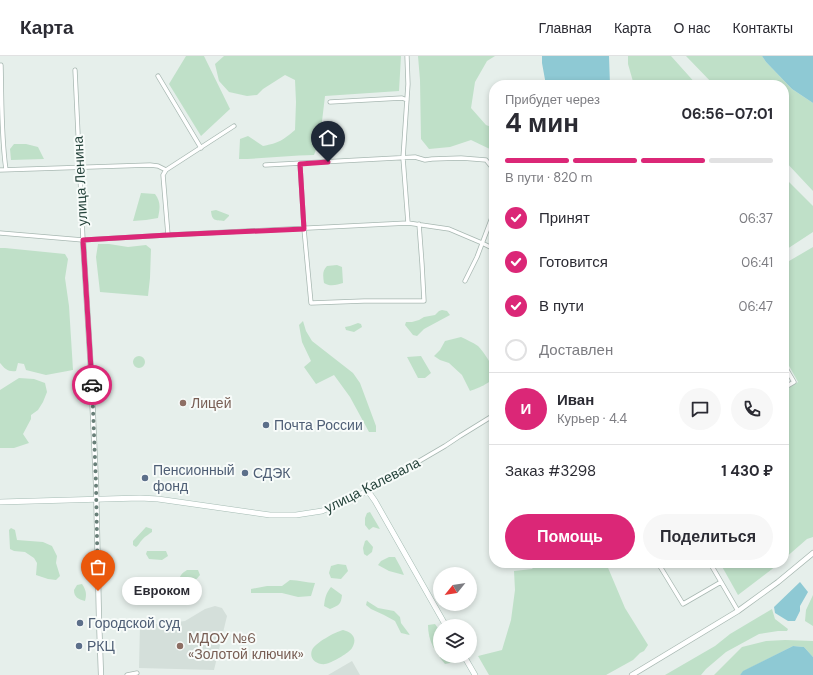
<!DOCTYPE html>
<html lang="ru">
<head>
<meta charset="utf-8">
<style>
	:root { --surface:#fff; --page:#f7f7f7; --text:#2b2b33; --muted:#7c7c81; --line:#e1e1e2; --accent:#db2777 }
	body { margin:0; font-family:"DM Sans",sans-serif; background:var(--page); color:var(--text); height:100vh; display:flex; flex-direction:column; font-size:15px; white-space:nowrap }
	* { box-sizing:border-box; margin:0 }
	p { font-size:13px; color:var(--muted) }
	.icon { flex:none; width:22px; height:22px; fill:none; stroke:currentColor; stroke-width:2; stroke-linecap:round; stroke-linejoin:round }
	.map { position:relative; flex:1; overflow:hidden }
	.drawer { position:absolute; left:489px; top:24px; width:300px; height:488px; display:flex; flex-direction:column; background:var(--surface); border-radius:16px; box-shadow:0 2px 6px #0003 }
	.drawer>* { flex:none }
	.needle { width:26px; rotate:240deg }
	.tools { position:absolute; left:433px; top:511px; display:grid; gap:8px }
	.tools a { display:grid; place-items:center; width:44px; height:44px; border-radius:50%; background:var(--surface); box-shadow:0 2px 6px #0003; font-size:20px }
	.pin { position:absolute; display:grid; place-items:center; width:34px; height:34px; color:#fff; margin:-41px -17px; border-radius:50% 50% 50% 0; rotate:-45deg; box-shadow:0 0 4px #0007 }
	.pin .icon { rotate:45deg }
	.courier { position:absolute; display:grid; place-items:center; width:40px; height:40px; margin:-20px; border:3px solid #db2777; border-radius:50%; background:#fff; color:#222; box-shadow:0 1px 5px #0007 }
	.bubble { position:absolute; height:28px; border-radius:14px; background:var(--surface); box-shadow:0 2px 6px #0003; font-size:13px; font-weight:700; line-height:28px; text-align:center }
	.summary em { font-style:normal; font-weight:700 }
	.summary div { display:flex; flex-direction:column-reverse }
	.summary { display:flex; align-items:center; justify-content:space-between; height:68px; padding:0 16px }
	h1 { font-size:26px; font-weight:700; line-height:30px }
	.bar { display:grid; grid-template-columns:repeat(4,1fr); gap:6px 4px; align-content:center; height:48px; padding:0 16px }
	.bar i { height:5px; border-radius:3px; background:var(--line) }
	.bar .active { background:var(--accent) }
	.bar p { grid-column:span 4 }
	.line { display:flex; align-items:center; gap:10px; padding:0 16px; border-top:1px solid var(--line) }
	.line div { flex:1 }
	.round { display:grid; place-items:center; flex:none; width:42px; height:42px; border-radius:21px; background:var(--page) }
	ol { padding:0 16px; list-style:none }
	li { display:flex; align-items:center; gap:12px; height:44px }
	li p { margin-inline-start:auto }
	li .icon { padding:4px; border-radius:50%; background:var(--accent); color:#fff; stroke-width:4 }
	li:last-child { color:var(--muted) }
	li i { width:22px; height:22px; border:2px solid var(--line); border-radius:50% }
	.primary-button { display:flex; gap:8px; margin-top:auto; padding:8px 16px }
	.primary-button a { flex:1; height:46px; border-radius:24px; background:var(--accent); color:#fff; font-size:16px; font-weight:700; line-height:46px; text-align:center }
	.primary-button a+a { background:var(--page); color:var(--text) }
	header { display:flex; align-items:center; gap:24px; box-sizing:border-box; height:56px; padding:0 20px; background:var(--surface); border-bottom:1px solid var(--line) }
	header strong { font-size:19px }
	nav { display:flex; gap:22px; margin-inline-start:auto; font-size:14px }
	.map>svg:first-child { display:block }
</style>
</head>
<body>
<header>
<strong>Карта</strong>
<nav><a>Главная</a><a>Карта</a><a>О нас</a><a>Контакты</a></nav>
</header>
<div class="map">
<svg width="813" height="619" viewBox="0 0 813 619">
	<rect width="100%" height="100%" fill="#e6efeb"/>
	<path fill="#d4dfda" d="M215,550l7,2 5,8 -13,54 -75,-2 1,-44h22l23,-3 20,-12z
		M352,605l8,14h-32z"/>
	<path fill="#bfe0c8" d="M186,0h18l26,53 -29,27 -32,-52z
		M224,0h177l-2,35 -74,5 -5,42 -6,17c-25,0 -50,4 -75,4l1,-20 8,-3 15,10c16,-3 20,-6 32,-16l1,-28 -1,-22 -10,-5 -22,14 -6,6 -10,1 -18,-4 -10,-11 -4,-17z
		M418,0h77l-8,5 -12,21 -4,26 15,17 8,3v23l-23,-11 -21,7 -21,2 -8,-10 -1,-59z
		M628,0h43l26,29h-63l-6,-21z
		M686,0h76l4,6 26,27 21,14v88l-29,-31v-75h-70z
		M14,88h12l12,3 6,12 -33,1 -1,-11z
		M784,121l29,29v26l-29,19z
		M141,137l14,1c6,8 5,14 3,24l-12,2 -13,1z
		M216,154l13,5v1l-5,5c-9,-1 -12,0 -13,-10z
		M98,188h11l19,3 18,-2 5,4 -1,29 -2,18 -48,-4 -4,-35z
		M813,191v290l-6,2 -23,20v-168l14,-9 -14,-25v-93z
		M0,192h5l60,6 3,5 -3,19 4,28 4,64 -27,5 -20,-5 -2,-6 -6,-1 -2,8c-8,1 -11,-2 -16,-8z
		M337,209l5,2 1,16c-6,2 -13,4 -19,0 -1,-7 -2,-12 3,-17z
		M442,254l5,1 3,4 -26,14 -7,7 -4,-1 -8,-10 1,-3h6l7,-2 5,-3 11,-2 4,-4z
		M303,265l3,10 6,10 41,32 7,10 16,43v6h-7l-19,-35 -16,-22 -18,9 -12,-17 7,-6 -9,-19 -3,-17z
		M358,267l3,1 1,3 -8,5 -8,-2 -1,-3 5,-1z
		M461,281c6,3 11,5 17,9 5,5 18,23 16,30 -2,7 -18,13 -24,15l-8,-16 -13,-12 -9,-3 -6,-4 6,-6 5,-9z
		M133 306a6 6 0 1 1 12 0a6 6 0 1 1-12 0Z
		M421,300l10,17 -6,5h-7l-11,-21z
		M19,322l15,1 11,4 2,9 -4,10 -5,8 -7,5v4l-8,15 6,9 -15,5h-14v-58z
		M370,456l10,17 -7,-2 -4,3 -4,-5v-7l2,-5z
		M146,471l6,2v3c-3,2 -9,6 -10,8 -3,3 -3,5 -6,7l-3,-2v-4z
		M11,472l4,2 2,10 26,2 9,4 5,10 -1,7 4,13 -4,4 -8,-1 -12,-4 1,-12 -3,-5 -9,-6 -11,-1 -4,-2 -1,-19z
		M367,484l6,7 -1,5 -5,4 -3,-2 -1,-6 2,-7z
		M147,495h19l2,5 -6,4 -13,-1 -3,-5z
		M389,501h6l6,11 3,7 -15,-4 -11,-6 3,-4z
		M537,507h69l19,45 23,37 -4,6 -4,2 -7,7 -27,15h-117l-11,-19 24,-6 9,-30 4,-30 -1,-19 18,-2z
		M720,507h60l-42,32z
		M338,508l8,1 2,6 -7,8 -10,-1 -2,-5 2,-7z
		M187,514h11l2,5 -6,7 -5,3 -5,-2h-5c0,-7 3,-10 8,-13z
		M290,524c9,0 17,3 25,3l-4,13 -13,1 -16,-4h-31v-4l16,-3h15z
		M82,528c4,6 5,10 3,17 -7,-2 -11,-4 -11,-11l3,-5z
		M331,531l11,8c-1,10 -3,10 -12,14l-6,-3c1,-8 2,-13 7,-19z
		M813,539v31l-8,-5 1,-11z
		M367,545l11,7 16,3 6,6 1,6 9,12 -9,-2 -6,-12 -11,-6 -13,-6 -5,-4z
		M772,553l3,10 13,10 -1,2h-9l-19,3 -33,18 -20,17 -5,6h-36l50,-29 15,-12z
		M435,568l5,7v25h15v6l-10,2c-10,-12 -17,-23 -17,-39z
		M343,574c9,2 15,8 9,18 -3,5 -18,13 -23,15 -9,4 -21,-3 -17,-13 3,-7 23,-18 31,-20z
		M785,584l28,1v16l-9,-10 -11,-1 -49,25 -4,4h-26l28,-28 24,-6z"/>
	<path fill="#8ec9d4" d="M542,0h67l1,29h-64l-4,-22z
		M762,0h51v47l-21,-14 -26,-27z
		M800,526l8,10 -8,14v5l-5,10h-7l-13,-8 -1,-6z
		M793,590l11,1 9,10v18h-73l3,-4z"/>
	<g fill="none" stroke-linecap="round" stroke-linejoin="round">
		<defs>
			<path id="minor" d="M407,0l1,28 -5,74 5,65
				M1,9c1,35 0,70 5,105
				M75,14l8,170
				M158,20l43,72
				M330,46l72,-4 5,2
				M300,108l4,65 7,74 53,-2h60l-2,-37 -3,-40
				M265,109l150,-8 10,3 7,-1 29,-1 25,2 8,10
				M0,114l150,-5 8,1 8,4
				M0,177l83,7 85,-5 240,-12 41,6 33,14 12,6
				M168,179l-5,-60 3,-5 68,-44
				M465,225l12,-24 17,-45
				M784,309l10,17 -10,6
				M368,435l77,-45 15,-10 34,-21
				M658,507l25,41 38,-22
				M710,507l28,48
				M127,619l10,-2"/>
			<path id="tertiary" d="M83,184l8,131 5,113 3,135 2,56
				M632,619l106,-64 40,-29 35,-29"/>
			<path id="secondary" d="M0,446l140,-4 18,1 112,16h26l26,-4 46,-20 7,10 71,125
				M464,600l11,19"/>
		</defs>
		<use href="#minor" stroke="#a8b8b2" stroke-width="5"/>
		<use href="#tertiary" stroke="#a8b8b2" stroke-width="6"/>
		<use href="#secondary" stroke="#a4bbb3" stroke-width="6"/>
		<use href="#minor" stroke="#fff" stroke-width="3.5"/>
		<use href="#tertiary" stroke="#fff" stroke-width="4.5"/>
		<use href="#secondary" stroke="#fff" stroke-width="5"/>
	</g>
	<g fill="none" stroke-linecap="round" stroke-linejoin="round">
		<path stroke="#687f78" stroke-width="4" stroke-dasharray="0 7.2" d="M92,329l4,99 2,107"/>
		<path stroke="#db2777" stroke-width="5" d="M92,329l-9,-145 85,-5 136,-6 -4,-65 28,-2"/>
	</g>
	<g fill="#8d6e63" stroke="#f7fbf9" stroke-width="1.5">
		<circle cx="183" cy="347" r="4"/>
		<circle cx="180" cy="590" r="4"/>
	</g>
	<g fill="#5c6f8a" stroke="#f7fbf9" stroke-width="1.5">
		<circle cx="266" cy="369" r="4"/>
		<circle cx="245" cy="417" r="4"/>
		<circle cx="145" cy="422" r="4"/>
		<circle cx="80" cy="567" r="4"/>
		<circle cx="79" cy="590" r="4"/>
	</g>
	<g text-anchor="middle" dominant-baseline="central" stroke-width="4" stroke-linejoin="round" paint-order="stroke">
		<g font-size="14" fill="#24423a" stroke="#f7fbf9">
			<text transform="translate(80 125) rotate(-93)">улица Ленина</text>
			<text transform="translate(372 429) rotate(-27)">улица Калевала</text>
		</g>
		<g font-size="14" fill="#785e54" stroke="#f7fbf9" text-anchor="start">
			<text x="191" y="347">Лицей</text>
			<text x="188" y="582">МДОУ №6<tspan x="188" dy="16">«Золотой ключик»</tspan></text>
		</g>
		<g font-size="14" fill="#4e5e75" stroke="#f7fbf9" text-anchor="start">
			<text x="274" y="369">Почта России</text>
			<text x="153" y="414">Пенсионный<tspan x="153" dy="16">фонд</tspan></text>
			<text x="253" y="417">СДЭК</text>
			<text x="88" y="567">Городской суд</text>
			<text x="87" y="590">РКЦ</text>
		</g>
	</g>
</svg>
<div class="tools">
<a><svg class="needle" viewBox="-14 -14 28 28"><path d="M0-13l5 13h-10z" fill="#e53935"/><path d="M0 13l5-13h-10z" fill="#7c7c81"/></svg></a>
<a><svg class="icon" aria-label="layers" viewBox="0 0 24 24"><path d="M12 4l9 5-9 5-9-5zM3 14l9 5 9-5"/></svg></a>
</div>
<div class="pin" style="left:98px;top:535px;background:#ea580c"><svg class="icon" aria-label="bag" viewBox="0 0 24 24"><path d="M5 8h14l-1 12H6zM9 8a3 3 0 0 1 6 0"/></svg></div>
<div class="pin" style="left:328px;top:106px;background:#1f2937"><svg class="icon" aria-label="home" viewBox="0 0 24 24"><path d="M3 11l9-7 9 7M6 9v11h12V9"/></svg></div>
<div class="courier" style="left:92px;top:329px"><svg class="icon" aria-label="car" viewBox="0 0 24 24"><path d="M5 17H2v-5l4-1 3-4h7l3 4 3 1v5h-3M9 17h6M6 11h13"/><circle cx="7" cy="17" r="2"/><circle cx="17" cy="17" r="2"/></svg></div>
<div class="bubble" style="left:122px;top:521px;width:80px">Евроком</div>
<section class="drawer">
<div class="summary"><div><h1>4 мин</h1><p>Прибудет через</p></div><em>06:56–07:01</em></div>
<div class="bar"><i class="active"></i><i class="active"></i><i class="active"></i><i></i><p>В пути · 820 m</p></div>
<ol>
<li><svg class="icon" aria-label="check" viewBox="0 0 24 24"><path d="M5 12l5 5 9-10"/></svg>Принят<p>06:37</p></li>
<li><svg class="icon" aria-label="check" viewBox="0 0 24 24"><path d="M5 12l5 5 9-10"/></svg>Готовится<p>06:41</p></li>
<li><svg class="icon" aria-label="check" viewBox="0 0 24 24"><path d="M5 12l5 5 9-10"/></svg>В пути<p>06:47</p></li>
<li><i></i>Доставлен</li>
</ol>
<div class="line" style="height:72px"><b class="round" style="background:var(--accent);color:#fff">И</b><div><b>Иван</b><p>Курьер · 4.4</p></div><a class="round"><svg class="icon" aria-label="chat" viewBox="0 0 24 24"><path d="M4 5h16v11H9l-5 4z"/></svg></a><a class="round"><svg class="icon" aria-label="phone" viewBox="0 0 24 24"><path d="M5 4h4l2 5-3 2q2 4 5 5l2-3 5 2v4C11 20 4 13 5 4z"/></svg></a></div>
<div class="line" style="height:52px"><div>Заказ #3298</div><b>1 430 ₽</b></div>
<div class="primary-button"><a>Помощь</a><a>Поделиться</a></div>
</section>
</div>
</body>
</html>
